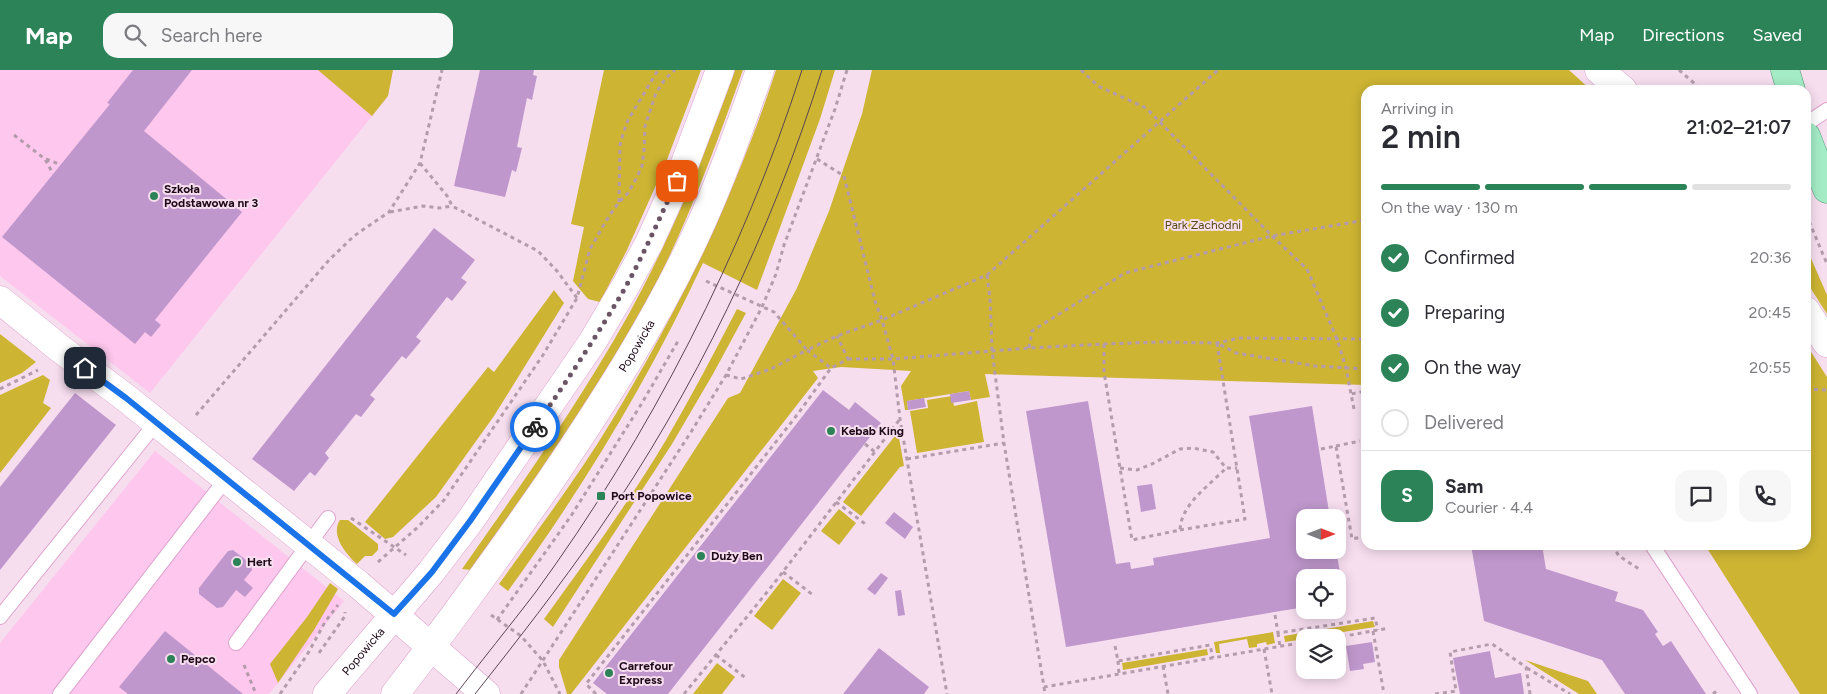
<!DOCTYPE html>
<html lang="en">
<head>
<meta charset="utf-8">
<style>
	:root { --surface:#fff; --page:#f7f7f7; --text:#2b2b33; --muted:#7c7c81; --line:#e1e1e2; --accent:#2b8357 }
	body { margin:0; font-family:Figtree,sans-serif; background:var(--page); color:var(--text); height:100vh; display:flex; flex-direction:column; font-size:19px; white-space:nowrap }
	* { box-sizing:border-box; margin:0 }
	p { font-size:16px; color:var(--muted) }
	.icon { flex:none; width:28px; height:28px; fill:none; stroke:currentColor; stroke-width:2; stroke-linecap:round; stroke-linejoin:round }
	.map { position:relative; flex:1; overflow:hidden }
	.details { position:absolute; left:1361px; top:15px; width:450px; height:465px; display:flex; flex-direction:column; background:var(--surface); border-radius:15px; box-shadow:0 2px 12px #0003 }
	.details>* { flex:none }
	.needle { width:32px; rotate:90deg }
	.buttons { position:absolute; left:1296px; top:439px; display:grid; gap:10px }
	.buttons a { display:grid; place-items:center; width:50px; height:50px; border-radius:10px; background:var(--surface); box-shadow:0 2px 12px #0003; font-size:25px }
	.pin { position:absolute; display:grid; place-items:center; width:42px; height:42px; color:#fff; margin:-21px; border-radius:10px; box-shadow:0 2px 8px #0006 }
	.courier { position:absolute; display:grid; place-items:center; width:50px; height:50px; margin:-25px; border:4px solid #1a73e8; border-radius:50%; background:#fff; color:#222; box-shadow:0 1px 6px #0007 }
	.headline em { font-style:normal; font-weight:600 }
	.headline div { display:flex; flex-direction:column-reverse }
	.headline { display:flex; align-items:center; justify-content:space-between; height:85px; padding:0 20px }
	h1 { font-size:32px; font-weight:600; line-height:38px }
	.bar { display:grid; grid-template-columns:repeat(4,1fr); gap:8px 5px; align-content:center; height:60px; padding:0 20px }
	.bar i { height:6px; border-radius:4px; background:var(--line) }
	.bar .selected { background:var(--accent) }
	.bar p { grid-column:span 4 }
	.line { display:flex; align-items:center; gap:12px; padding:0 20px; border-top:1px solid var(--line) }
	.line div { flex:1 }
	.round { display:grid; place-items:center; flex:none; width:52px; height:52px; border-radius:15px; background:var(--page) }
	ol { padding:0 20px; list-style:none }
	li { display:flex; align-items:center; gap:15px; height:55px }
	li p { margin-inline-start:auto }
	li .icon { padding:5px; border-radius:50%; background:var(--accent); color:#fff; stroke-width:4 }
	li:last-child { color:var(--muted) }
	li i { width:28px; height:28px; border:2px solid var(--line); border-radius:50% }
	header { display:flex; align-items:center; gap:30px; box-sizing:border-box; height:70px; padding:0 25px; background:var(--accent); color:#fff }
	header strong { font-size:24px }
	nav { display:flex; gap:28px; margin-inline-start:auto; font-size:18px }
	.search { width:350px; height:45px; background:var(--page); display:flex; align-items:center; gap:12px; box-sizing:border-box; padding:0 18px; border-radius:15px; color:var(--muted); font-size:19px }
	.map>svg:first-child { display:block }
</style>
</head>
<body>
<header>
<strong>Map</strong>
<div class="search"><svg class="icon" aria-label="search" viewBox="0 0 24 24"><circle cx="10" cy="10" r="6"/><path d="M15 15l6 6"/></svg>Search here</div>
<nav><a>Map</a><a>Directions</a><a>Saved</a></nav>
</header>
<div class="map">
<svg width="1827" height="624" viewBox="0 0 1827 624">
	<rect width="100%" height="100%" fill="#f7deef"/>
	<path fill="#fec7ed" d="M0,0h393l-5,26 -238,297 -150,-117z
		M155,381l189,150 -75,93h-269v-51z"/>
	<path fill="#cdb433" d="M318,0h75l-5,26 -16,20z
		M604,0h97l-36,95 -38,85 -27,52 -12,-3 -15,-18 11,-54 -13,-3z
		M735,0h8c-31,86 -62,172 -107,251 -46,79 -99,154 -150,229l-15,20 -9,-1c57,-81 115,-163 164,-250 44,-79 79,-164 109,-249z
		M776,0h59l-15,49 -63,171 -54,-27c-54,116 -120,225 -195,328l-9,-7c38,-53 78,-106 112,-162 68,-113 124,-226 165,-352z
		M872,0h697l22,20h-225v295l-381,-11 5,23 -19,3 -2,-9 -62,10 1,9h-3l-4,-24 10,-15 -70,-4 -28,4 5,7 -247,316h-4l-8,-27v-7l169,-262 12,-5 57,-105 32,-77 33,-97z
		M1806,177l21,48v19l-21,-33z
		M554,220l10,13 -70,113 -58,81 -43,40 -8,2 -20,-17 123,-155 6,5z
		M737,239l9,4 -33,61 -41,70 -119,183 -9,-8c42,-58 85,-117 122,-179 25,-43 48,-87 71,-131z
		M0,264l36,28 -14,11 -22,10z
		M1806,274l21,33v317h-27l-95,-149h101z
		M43,305l7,5 -7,23 8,5 -51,65v-78z
		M952,326l2,10 23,-5 7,41 -67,11 -7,-42 18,-3 -1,-8z
		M898,362l6,34 -4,1 -39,49 -18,-14z
		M839,439l17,14 -17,22 -18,-14z
		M340,450h8l30,24v6l-6,6h-7l-8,8c-11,-10 -27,-29 -17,-44z
		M783,509l18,14 -29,37 -18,-14z
		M330,513l8,6 -24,41 -36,53 -8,-19 37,-47z
		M1373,551l2,6 -70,11v1l-20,3 -1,-6z
		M1273,562l2,11 -8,2 -1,-3 -9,2v3l-8,1 -2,-9 -28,5 1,9h-4l-2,-11z
		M1207,579l1,6 -85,15 -1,-7z
		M1525,590l63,21 9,13h-18z
		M717,593l18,14 -13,17h-29z"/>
	<path fill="#bf97cc" d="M133,0h59l-48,61 98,81 -87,108 6,5 -10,12 -6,-5 -10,12 -133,-107 108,-133 -3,-1z
		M480,0h54l-1,5 4,1 -5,24 -5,-2 -10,49 5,1 -6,24 -4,-2 -7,27 -51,-11z
		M434,158l41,32 -14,18 6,4 -15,19 -5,-4 -31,40 5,4 -15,18 -4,-3 -32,39 5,4 -14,18 -5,-3 -31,39 4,5 -14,18 -5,-4 -16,19 -42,-32z
		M823,320l26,20 6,-8 26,21 -213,271h-61l-14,-11z
		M969,321l2,9 -20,3 -1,-9z
		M75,323l41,32 -116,145v-83z
		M924,328l2,9 -18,3 -1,-9z
		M1088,331l28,163 14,-2 1,7 23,-4 -1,-7 117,-20 -21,-122 63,-10 18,112h-25v32h31l9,50 -7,1v-23h-33v29l-239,40 -40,-236z
		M1152,414l4,25 -15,3 -4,-26z
		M894,442l19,15 -8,12 -20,-16z
		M1471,475h71l4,24 72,23 -3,9 28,9 15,22 -3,2 8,12 8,-5 35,53h-81l-23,-34 -118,-39z
		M233,480l18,14 1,6 -8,10 9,8 -8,9 -9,-7 -13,17 -6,1 -18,-14v-6l29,-37z
		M881,503l7,5 -13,17 -8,-6z
		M901,520l4,25 -7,1 -3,-25z
		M165,561l78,63h-115l-9,-7z
		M1372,572l3,20 -12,2 1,5 -14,2 -4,-25z
		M879,578l50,39 -5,7h-81z
		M1490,581l5,27 26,-5 3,21h-64l-7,-36z"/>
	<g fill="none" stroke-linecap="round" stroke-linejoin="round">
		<defs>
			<path id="service" d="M1806,54l21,-14
				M1652,475l98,149
				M0,547l156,-194
				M236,573l92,-125
				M60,624l166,-215"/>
			<path id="minor" d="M1599,0l24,20
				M0,230l58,47 68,51 233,187 127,109
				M1806,241l21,32"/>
			<g id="tertiary">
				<path id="s1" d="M327,624l104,-122 39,-51 123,-180 32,-54 24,-44 35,-77 36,-96"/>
				<path id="s2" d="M395,624c54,-70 106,-142 156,-214 52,-77 103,-156 143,-241 26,-55 46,-112 66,-169"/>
			</g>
			<path id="primary" d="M1785,0l6,20
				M1806,66l21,53"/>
		</defs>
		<use href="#service" stroke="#dfa3cd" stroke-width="16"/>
		<use href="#minor" stroke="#dfa3cd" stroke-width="29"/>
		<use href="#tertiary" stroke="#dfa3cd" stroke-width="29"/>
		<use href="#primary" stroke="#4e9471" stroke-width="29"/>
		<path stroke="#b49cad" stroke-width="3" stroke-dasharray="4 4" stroke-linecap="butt" d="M1081,0l17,16 48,22 126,128 35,33 30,70 9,29 5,26
			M1679,0l23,20
			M14,65l31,24 8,15
			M46,89l15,6
			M817,89l27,17 31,125 7,19 11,39 7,60 47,275
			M420,93l28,34 4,9 86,45 19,20 20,27
			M619,132l1,-57 3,-11 5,-14 30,-50
			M390,142l33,-6 16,2 13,-2
			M1806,144l21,50
			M987,205l3,23 2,52 12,93 40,244 261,-45
			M706,211l68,31 33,38 30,-14 45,-16 105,-45 231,-205
			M1104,274v28l28,168 48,-10c1,-26 29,-44 46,-62
			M1029,278l3,-17 93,-58 147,-37 94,-16
			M848,289h45l136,-11 75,-4 55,-2 58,1 23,-5 126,1
			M726,305l15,4 30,-10 36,-19 24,18
			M0,319l38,-19
			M1806,319l21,1
			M1354,339l-3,-15 15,-3
			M196,345l133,-155 25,-24 35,-24 31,-49 22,-93
			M865,374l10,8
			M1336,376l24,-5
			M1321,379l15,-3 16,93 14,-3
			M907,389l97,-16
			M1120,398l17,2 15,-6 28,-15 13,-1 20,4 13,16h11
			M836,432l32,24
			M351,448l55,37
			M1180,460l65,-11 -28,-176 19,10 79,13 51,3
			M1548,475h1
			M1612,475l7,11 20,13
			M378,492l40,-35 26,-27 99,-145 34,-57 13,-49 19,-33 10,-14 9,-9 9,-16 5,-11 2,-15 1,-25 11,-33 9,-14 10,-9
			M783,502l30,23
			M491,545l30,21 22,25 17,33
			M1275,545l3,18 97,-15 3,12
			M497,550l74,-104 71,-113 36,-62
			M1373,561l11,63
			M1278,563l2,14
			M1334,568l55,-10
			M1115,576l3,15 92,-16 3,13
			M1264,579l8,45
			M319,583l26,-37v-4
			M716,585l31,24
			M1118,591l1,13
			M244,595l12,29
			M1163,596l5,28
			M1527,598l43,26
			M1044,617l1,7
			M280,624l27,-39 18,-33 13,-17
			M521,624l170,-262 35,-57 36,-68 14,-33 8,-29 51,-136 12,-39
			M596,624l-10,-10 211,-269 34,-47 17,-9 -11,-23
			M684,624l88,-108 128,-167
			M1435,624l21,-3 -6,-39 42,-8 34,23 4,27
			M1713,624l6,-5"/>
		<use href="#service" stroke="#fff" stroke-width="14"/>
		<use href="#minor" stroke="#fff" stroke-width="28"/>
		<use href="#tertiary" stroke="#fff" stroke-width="28"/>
		<use href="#primary" stroke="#a4ecc6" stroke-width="28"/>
		<path stroke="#5a4454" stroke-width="1" d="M456,624c26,-34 53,-67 79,-101 114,-156 208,-339 267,-523
			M475,624c42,-53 84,-107 123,-163 96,-139 174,-300 224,-461"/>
	</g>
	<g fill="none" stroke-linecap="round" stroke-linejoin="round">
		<path stroke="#6b5465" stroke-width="5" stroke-dasharray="0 9" d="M535,357c31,-45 62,-91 90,-139 19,-34 35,-71 52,-107"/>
		<path stroke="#1a73e8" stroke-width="6" d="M85,298l41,30 268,216 38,-42 38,-51 65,-94"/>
	</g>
	<g fill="#2b8357" stroke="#f7deef" stroke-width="2">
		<circle cx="154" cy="126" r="5"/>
		<circle cx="831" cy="361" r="5"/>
		<rect x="596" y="421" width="10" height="10" rx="2.5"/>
		<circle cx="701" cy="486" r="5"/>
		<circle cx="237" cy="492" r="5"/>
		<circle cx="171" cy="589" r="5"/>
		<circle cx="609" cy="603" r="5"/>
	</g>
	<g text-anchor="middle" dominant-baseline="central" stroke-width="4" stroke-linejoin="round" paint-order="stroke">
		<g font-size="12" font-weight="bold" fill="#1f0a1a" stroke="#f7deef" text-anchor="start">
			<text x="164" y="119">Szkoła<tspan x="164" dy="14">Podstawowa nr 3</tspan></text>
			<text x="841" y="361">Kebab King</text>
			<text x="611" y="426">Port Popowice</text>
			<text x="711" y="486">Duży Ben</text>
			<text x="247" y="492">Hert</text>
			<text x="181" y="589">Pepco</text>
			<text x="619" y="596">Carrefour<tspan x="619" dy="14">Express</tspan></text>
		</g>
		<g font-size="12" fill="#564b13" stroke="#f7deef">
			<text x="1203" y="155">Park Zachodni</text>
		</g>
		<g font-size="12" fill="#1f0a1a" stroke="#f7deef">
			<text stroke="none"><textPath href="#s2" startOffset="424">Popowicka</textPath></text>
			<text stroke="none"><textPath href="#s1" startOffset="56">Popowicka</textPath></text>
		</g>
	</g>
</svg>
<div class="buttons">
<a><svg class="needle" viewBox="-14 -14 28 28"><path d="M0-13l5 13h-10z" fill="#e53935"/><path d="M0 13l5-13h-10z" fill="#7c7c81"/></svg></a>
<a><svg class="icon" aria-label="locate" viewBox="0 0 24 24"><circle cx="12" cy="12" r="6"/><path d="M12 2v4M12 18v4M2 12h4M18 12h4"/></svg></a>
<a><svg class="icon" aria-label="layers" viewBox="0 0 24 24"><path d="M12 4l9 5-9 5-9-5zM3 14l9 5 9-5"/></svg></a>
</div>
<div class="pin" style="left:677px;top:111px;background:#ea580c"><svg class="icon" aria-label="bag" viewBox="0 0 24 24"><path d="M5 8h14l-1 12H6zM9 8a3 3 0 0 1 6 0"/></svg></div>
<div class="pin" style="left:85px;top:298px;background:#1f2937"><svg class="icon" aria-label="home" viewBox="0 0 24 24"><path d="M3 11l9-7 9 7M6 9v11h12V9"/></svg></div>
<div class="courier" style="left:535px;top:357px"><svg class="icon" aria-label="bike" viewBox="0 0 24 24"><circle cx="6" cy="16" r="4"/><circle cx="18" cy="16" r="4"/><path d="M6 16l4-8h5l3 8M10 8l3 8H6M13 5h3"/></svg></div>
<section class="details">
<div class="headline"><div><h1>2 min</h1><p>Arriving in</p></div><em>21:02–21:07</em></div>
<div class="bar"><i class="selected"></i><i class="selected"></i><i class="selected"></i><i></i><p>On the way · 130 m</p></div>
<ol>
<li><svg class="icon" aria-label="check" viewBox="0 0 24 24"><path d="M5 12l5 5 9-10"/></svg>Confirmed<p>20:36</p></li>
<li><svg class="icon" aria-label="check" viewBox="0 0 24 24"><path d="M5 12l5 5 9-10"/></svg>Preparing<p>20:45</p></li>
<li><svg class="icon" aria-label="check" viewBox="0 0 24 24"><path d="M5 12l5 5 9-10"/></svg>On the way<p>20:55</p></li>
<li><i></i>Delivered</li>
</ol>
<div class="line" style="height:90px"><b class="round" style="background:var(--accent);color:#fff">S</b><div><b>Sam</b><p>Courier · 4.4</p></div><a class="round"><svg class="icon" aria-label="chat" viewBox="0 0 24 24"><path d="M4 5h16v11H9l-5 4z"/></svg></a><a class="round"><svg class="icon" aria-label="phone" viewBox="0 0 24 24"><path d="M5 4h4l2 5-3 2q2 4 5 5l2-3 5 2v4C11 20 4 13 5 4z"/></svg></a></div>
</section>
</div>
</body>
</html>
